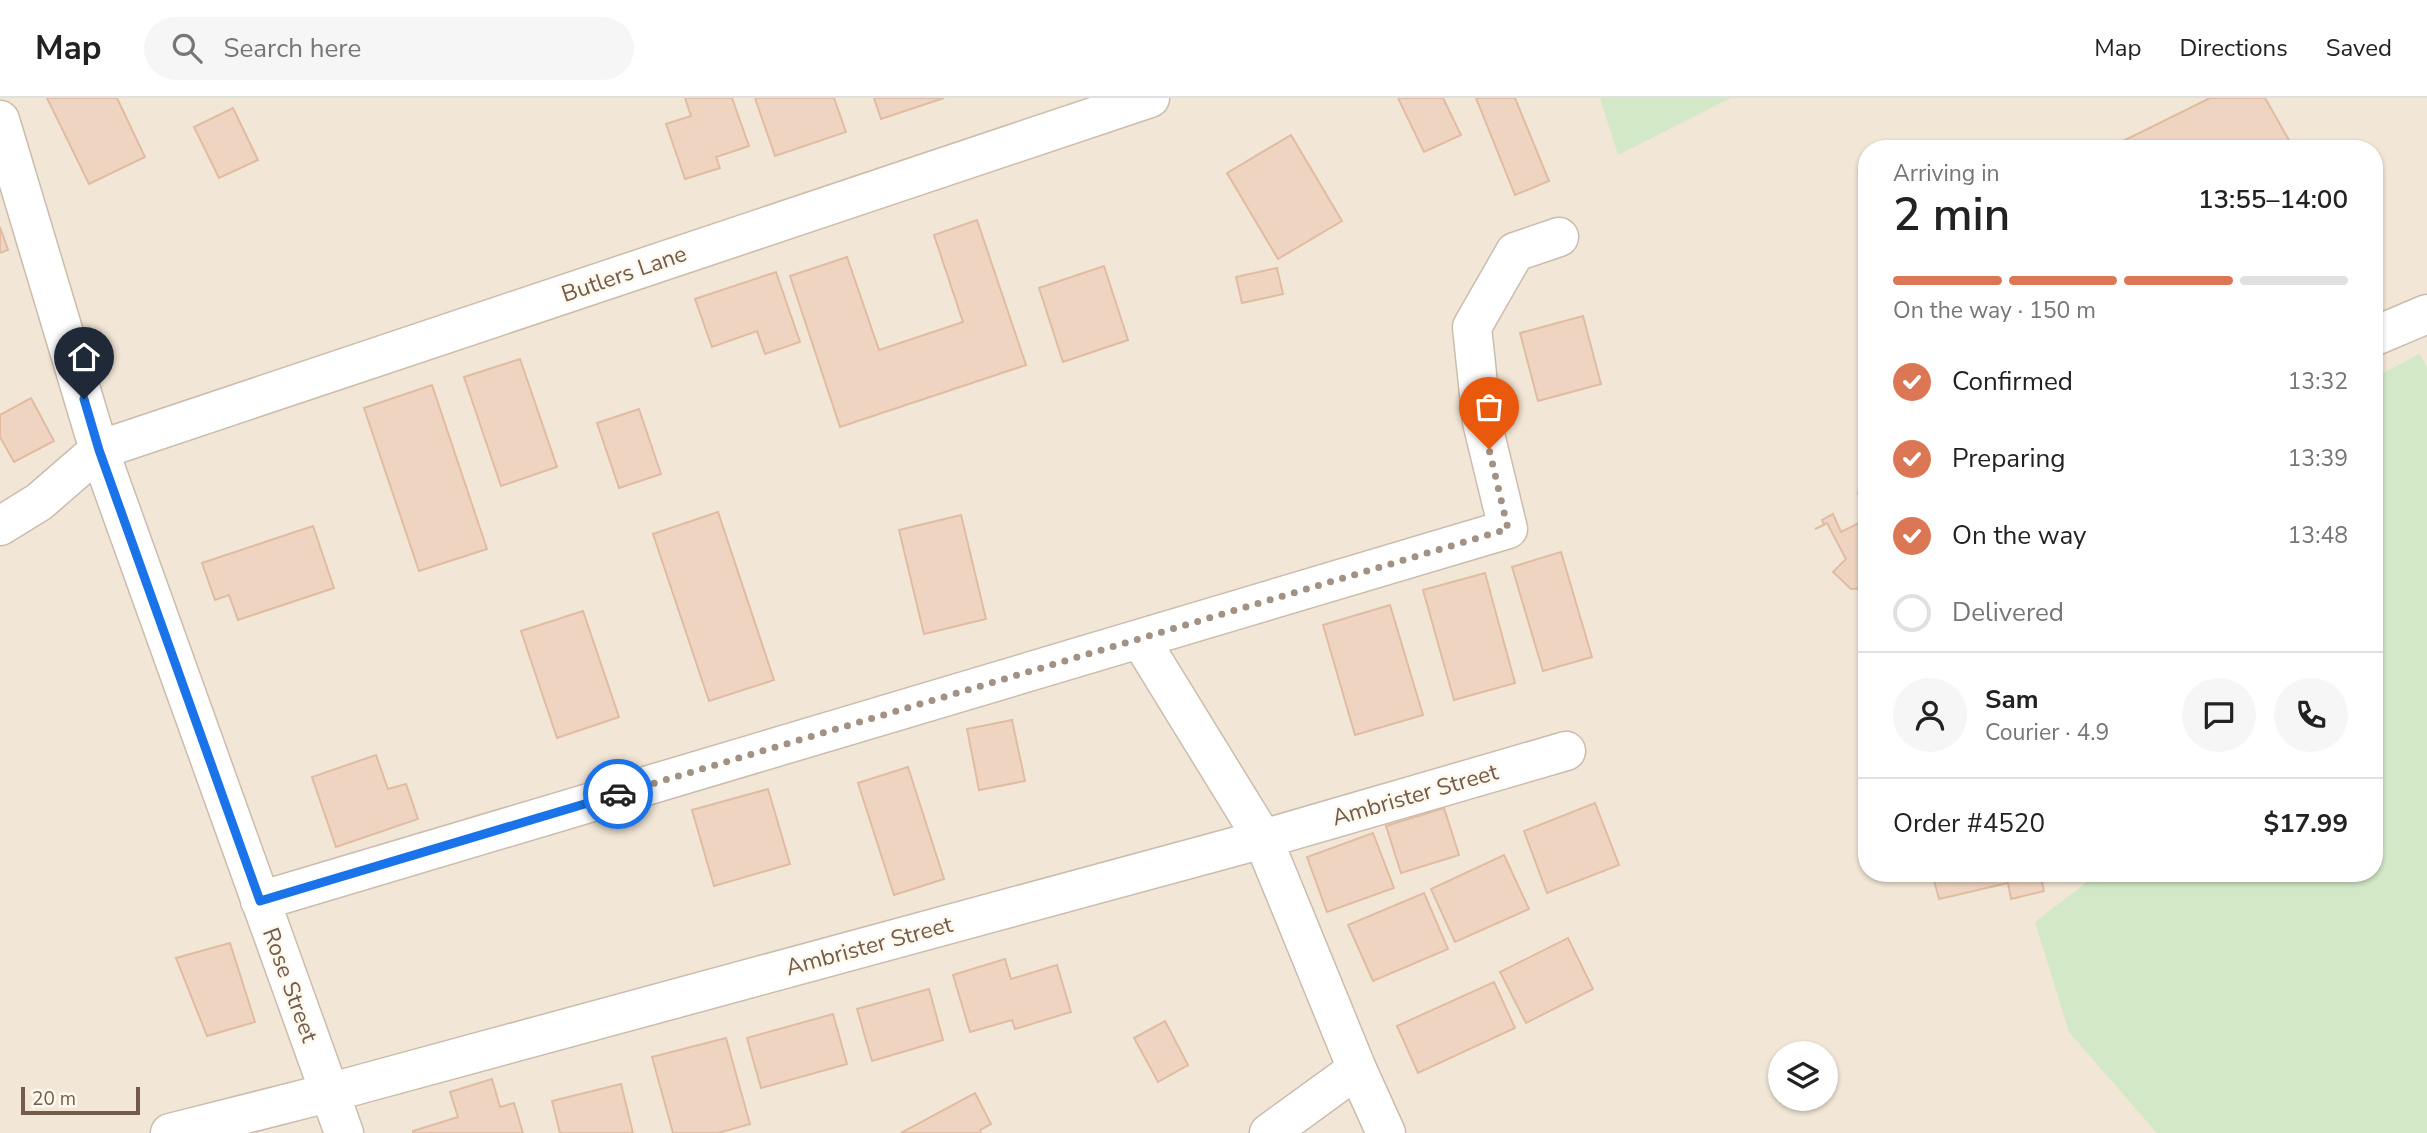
<!DOCTYPE html>
<html lang="en">
<head>
<meta charset="utf-8">
<style>
	:root { --surface:#fff; --page:#f6f6f6; --text:#222; --muted:#767676; --line:#e0e0e0; --accent:#dc7755 }
	body { margin:0; font-family:"Nunito Sans",sans-serif; background:var(--page); color:var(--text); height:100vh; display:flex; flex-direction:column; font-size:26px; white-space:nowrap }
	* { box-sizing:border-box; margin:0 }
	p { font-size:23px; color:var(--muted) }
	.icon { flex:none; width:38px; height:38px; fill:none; stroke:currentColor; stroke-width:2; stroke-linecap:round; stroke-linejoin:round }
	.map { position:relative; flex:1; overflow:hidden }
	.side { position:absolute; left:1858px; top:42px; width:525px; height:742px; display:flex; flex-direction:column; background:var(--surface); border-radius:28px; box-shadow:0 2px 5px #0004 }
	.side>* { flex:none }
	.tools { position:absolute; left:1768px; top:943px; display:grid; gap:14px }
	.tools a { display:grid; place-items:center; width:70px; height:70px; border-radius:50%; background:var(--surface); box-shadow:0 2px 5px #0004; font-size:35px }
	.scale { position:absolute; left:21px; bottom:18px; width:119px; box-sizing:border-box; padding-left:7px; border:4px solid #735c4d; border-top:0; font-size:19px; line-height:24px; white-space:nowrap; color:#735c4d; -webkit-text-stroke:5px #fef8ed; paint-order:stroke }
	.pin { position:absolute; display:grid; place-items:center; width:60px; height:60px; color:#fff; margin:-72px -30px; border-radius:50% 50% 50% 0; rotate:-45deg; box-shadow:0 0 7px #0007 }
	.pin .icon { rotate:45deg }
	.courier { position:absolute; display:grid; place-items:center; width:70px; height:70px; margin:-35px; border:5px solid #1a73e8; border-radius:50%; background:#fff; color:#222; box-shadow:0 2px 9px #0007 }
	.head em { font-style:normal; font-weight:600 }
	.head div { display:flex; flex-direction:column-reverse }
	.head { display:flex; align-items:center; justify-content:space-between; height:119px; padding:0 35px }
	h1 { font-size:46px; font-weight:600; line-height:52px }
	.bar { display:grid; grid-template-columns:repeat(4,1fr); gap:10px 7px; align-content:center; height:84px; padding:0 35px }
	.bar i { height:9px; border-radius:5px; background:var(--line) }
	.bar .on { background:var(--accent) }
	.bar p { grid-column:span 4 }
	.line { display:flex; align-items:center; gap:18px; padding:0 35px; border-top:2px solid var(--line) }
	.line div { flex:1 }
	.round { display:grid; place-items:center; flex:none; width:74px; height:74px; border-radius:37px; background:var(--page) }
	ol { padding:0 35px; list-style:none }
	li { display:flex; align-items:center; gap:21px; height:77px }
	li p { margin-inline-start:auto }
	li .icon { padding:7px; border-radius:50%; background:var(--accent); color:#fff; stroke-width:4 }
	li:last-child { color:var(--muted) }
	li i { width:38px; height:38px; border:4px solid var(--line); border-radius:50% }
	header { display:flex; align-items:center; gap:42px; box-sizing:border-box; height:98px; padding:0 35px; background:var(--surface); border-bottom:2px solid var(--line) }
	header strong { font-size:33px }
	nav { display:flex; gap:38px; margin-inline-start:auto; font-size:24px }
	.search { width:490px; height:63px; background:var(--page); display:flex; align-items:center; gap:18px; box-sizing:border-box; padding:0 24px; border-radius:38px; color:var(--muted); font-size:26px }
	.map>svg:first-child { display:block }
</style>
</head>
<body>
<header>
<strong>Map</strong>
<div class="search"><svg class="icon" aria-label="search" viewBox="0 0 24 24"><circle cx="10" cy="10" r="6"/><path d="M15 15l6 6"/></svg>Search here</div>
<nav><a>Map</a><a>Directions</a><a>Saved</a></nav>
</header>
<div class="map">
<svg width="2427" height="1035" viewBox="0 0 2427 1035">
	<rect width="100%" height="100%" fill="#fbf4e7"/>
	<path fill="#f2e6d6" fill-rule="evenodd" d="M0,0h2427v1035h-2427zM1867,51h508v724h-508zM1780,956h45v45h-45z"/>
	<path fill="#d3e8c6" d="M1600,0h131l-113,57z
		M2420,256l7,14v765h-270l-88,-101 -34,-110 64,-49h276v-496z"/>
	<path fill="#efd4c1" stroke="#e0bca2" stroke-width="2" d="M47,0h70l28,59 -56,27z
		M685,0h47l17,48 -33,11 4,11 -35,11 -19,-55 25,-8z
		M755,0h79l12,34 -71,24z
		M874,0h70l-63,21z
		M1398,0h45l18,37 -37,17z
		M1476,0h39l34,83 -34,14z
		M2210,0h55l29,51h-172l-3,-6z
		M233,10l25,52 -39,18 -25,-51z
		M1291,37l51,86 -64,38 -51,-86z
		M977,122l49,145 -186,62 -50,-151 57,-19 32,93 84,-28 -29,-87z
		M0,129l8,23 -8,3z
		M1104,168l24,74 -65,22 -24,-74z
		M1277,170l6,26 -41,9 -6,-26z
		M776,174l24,70 -35,12 -8,-23 -45,16 -17,-48z
		M1583,218l18,68 -63,17 -18,-68z
		M520,261l37,108 -56,19 -37,-109z
		M432,287l55,164 -68,22 -55,-163z
		M31,300l23,43 -40,21 -14,-25v-22z
		M639,311l22,65 -42,14 -22,-65z
		M1867,390v23l-9,-18z
		M718,414l56,168 -65,21 -56,-167z
		M1833,416l8,18 26,-13v69l-16,1 -18,-17 13,-13 -19,-36 -12,6 9,-4 -2,-5z
		M961,417l25,104 -62,15 -25,-104z
		M313,428l21,62 -96,32 -9,-25 -14,5 -13,-37z
		M1561,454l31,105 -49,14 -31,-104z
		M1485,475l30,110 -61,17 -31,-110z
		M1390,507l33,110 -68,20 -32,-110z
		M583,513l36,106 -62,21 -36,-107z
		M1012,622l13,61 -46,9 -12,-61z
		M376,657l12,34 18,-5 12,35 -82,28 -24,-70z
		M908,669l36,112 -50,16 -36,-112z
		M768,691l22,75 -76,22 -22,-76z
		M1595,705l24,62 -72,28 -23,-62z
		M1444,710l15,47 -58,18 -15,-47z
		M1867,715v23l-5,-22z
		M1373,735l21,55 -67,24 -20,-55z
		M1504,757l25,54 -74,33 -24,-53z
		M1932,775h130l-21,5 3,13 -33,8 -3,-16 -69,16z
		M1424,795l24,56 -75,32 -25,-56z
		M1568,840l25,51 -67,34 -26,-51z
		M230,845l25,79 -48,14 -31,-78z
		M1005,861l6,20 46,-14 14,47 -56,17 -3,-9 -42,12 -17,-57z
		M1494,884l21,46 -97,45 -21,-47z
		M929,891l14,51 -71,21 -15,-52z
		M833,916l14,50 -86,24 -14,-50z
		M1165,923l23,44 -30,17 -24,-44z
		M726,940l24,86 -32,9h-45l-21,-76z
		M492,981l8,28 14,-4 9,30h-110v-2l45,-14 -8,-25z
		M621,986l12,49h-73l-8,-32z
		M975,995l16,31 -11,6 1,3h-80z"/>
	<g fill="none" stroke-linecap="round" stroke-linejoin="round">
		<defs>
			<path id="minor" d="M0,22l99,330 245,683
				M2375,238l52,-22
				M0,428l39,-24 60,-52 1051,-352
				M1140,541l123,200 94,230 29,64
				M260,803l1248,-372 -26,-107 -10,-95 43,-75 44,-15
				M170,1035l158,-40 935,-254 303,-88
				M1269,1035l88,-64"/>
		</defs>
		<use href="#minor" stroke="#ccbcae" stroke-width="41"/>
		<use href="#minor" stroke="#fff" stroke-width="38"/>
	</g>
	<g fill="none" stroke-linecap="round" stroke-linejoin="round">
		<path stroke="#a39183" stroke-width="7" stroke-dasharray="0 12.6" d="M618,696l890,-265 -19,-80"/>
		<path stroke="#1a73e8" stroke-width="9" d="M84,301l15,51 161,451 358,-107"/>
	</g>
	<g text-anchor="middle" dominant-baseline="central" stroke-width="5" stroke-linejoin="round" paint-order="stroke">
		<g font-size="23" fill="#735c4d" stroke="#fef8ed">
			<text transform="translate(624 176) rotate(-19)">Butlers Lane</text>
			<text transform="translate(1415 697) rotate(-16)">Ambrister Street</text>
			<text transform="translate(869 848) rotate(-15)">Ambrister Street</text>
			<text transform="translate(290 887) rotate(70)">Rose Street</text>
		</g>
	</g>
</svg>
<div class="tools">
<a><svg class="icon" aria-label="layers" viewBox="0 0 24 24"><path d="M12 4l9 5-9 5-9-5zM3 14l9 5 9-5"/></svg></a>
</div>
<div class="scale">20 m</div>
<div class="pin" style="left:1489px;top:351px;background:#ea580c"><svg class="icon" aria-label="bag" viewBox="0 0 24 24"><path d="M5 8h14l-1 12H6zM9 8a3 3 0 0 1 6 0"/></svg></div>
<div class="pin" style="left:84px;top:301px;background:#1f2937"><svg class="icon" aria-label="home" viewBox="0 0 24 24"><path d="M3 11l9-7 9 7M6 9v11h12V9"/></svg></div>
<div class="courier" style="left:618px;top:696px"><svg class="icon" aria-label="car" viewBox="0 0 24 24"><path d="M5 17H2v-5l4-1 3-4h7l3 4 3 1v5h-3M9 17h6M6 11h13"/><circle cx="7" cy="17" r="2"/><circle cx="17" cy="17" r="2"/></svg></div>
<section class="side">
<div class="head"><div><h1>2 min</h1><p>Arriving in</p></div><em>13:55–14:00</em></div>
<div class="bar"><i class="on"></i><i class="on"></i><i class="on"></i><i></i><p>On the way · 150 m</p></div>
<ol>
<li><svg class="icon" aria-label="check" viewBox="0 0 24 24"><path d="M5 12l5 5 9-10"/></svg>Confirmed<p>13:32</p></li>
<li><svg class="icon" aria-label="check" viewBox="0 0 24 24"><path d="M5 12l5 5 9-10"/></svg>Preparing<p>13:39</p></li>
<li><svg class="icon" aria-label="check" viewBox="0 0 24 24"><path d="M5 12l5 5 9-10"/></svg>On the way<p>13:48</p></li>
<li><i></i>Delivered</li>
</ol>
<div class="line" style="height:126px"><a class="round"><svg class="icon" aria-label="person" viewBox="0 0 24 24"><circle cx="12" cy="8" r="4"/><path d="M4 21q1-7 8-7t8 7"/></svg></a><div><b>Sam</b><p>Courier · 4.9</p></div><a class="round"><svg class="icon" aria-label="chat" viewBox="0 0 24 24"><path d="M4 5h16v11H9l-5 4z"/></svg></a><a class="round"><svg class="icon" aria-label="phone" viewBox="0 0 24 24"><path d="M5 4h4l2 5-3 2q2 4 5 5l2-3 5 2v4C11 20 4 13 5 4z"/></svg></a></div>
<div class="line" style="height:91px"><div>Order #4520</div><b>$17.99</b></div>
</section>
</div>
</body>
</html>
